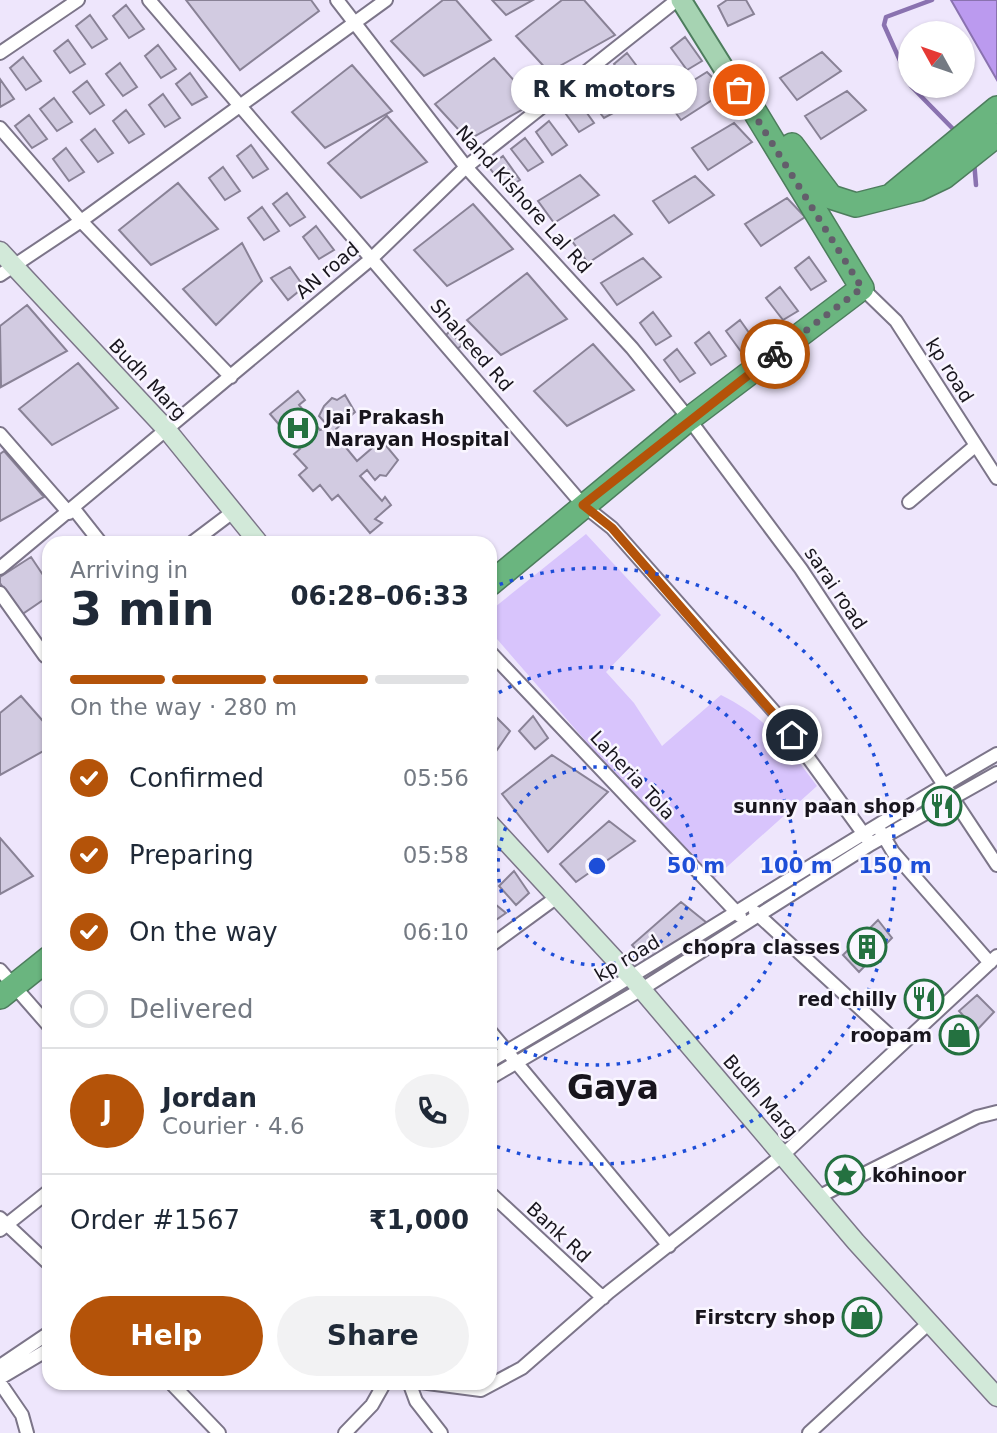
<!DOCTYPE html>
<html lang="en">
<head>
<meta charset="utf-8">
<style>
	:root { --surface:#fff; --page:#f2f2f3; --text:#1f2937; --muted:#747a83; --line:#e0e1e3; --accent:#b45309 }
	body { margin:0; font-family:"DejaVu Sans",sans-serif; background:var(--page); color:var(--text); height:100vh; display:flex; flex-direction:column; font-size:26px; white-space:nowrap }
	* { box-sizing:border-box; margin:0 }
	p { font-size:23px; color:var(--muted) }
	.icon { flex:none; width:38px; height:38px; fill:none; stroke:currentColor; stroke-width:2; stroke-linecap:round; stroke-linejoin:round }
	.map { position:relative; flex:1; overflow:hidden }
	.panel { position:absolute; left:42px; top:536px; width:455px; height:854px; display:flex; flex-direction:column; background:var(--surface); border-radius:21px; box-shadow:0 2px 5px #0004 }
	.panel>* { flex:none }
	.needle { width:46px; rotate:310deg }
	.tools { position:absolute; left:898px; top:21px; display:grid; gap:14px }
	.tools a { display:grid; place-items:center; width:77px; height:77px; border-radius:50%; background:var(--surface); box-shadow:0 2px 5px #0004; font-size:35px }
	.pin { position:absolute; display:grid; place-items:center; width:60px; height:60px; color:#fff; margin:-30px; border:4px solid #fff; border-radius:50%; box-shadow:0 2px 7px #0007 }
	.courier { position:absolute; display:grid; place-items:center; width:70px; height:70px; margin:-35px; border:5px solid #b45309; border-radius:50%; background:#fff; color:#222; box-shadow:0 2px 9px #0007 }
	.bubble { position:absolute; height:49px; border-radius:24px; background:var(--surface); box-shadow:0 2px 5px #0004; font-size:23px; font-weight:700; line-height:49px; text-align:center }
	.summary em { font-style:normal; font-weight:700 }
	.summary div { display:flex; flex-direction:column-reverse }
	.summary { display:flex; align-items:center; justify-content:space-between; height:119px; padding:0 28px }
	h1 { font-size:46px; font-weight:700; line-height:52px }
	.bar { display:grid; grid-template-columns:repeat(4,1fr); gap:10px 7px; align-content:center; height:84px; padding:0 28px }
	.bar i { height:9px; border-radius:5px; background:var(--line) }
	.bar .selected { background:var(--accent) }
	.bar p { grid-column:span 4 }
	.line { display:flex; align-items:center; gap:18px; padding:0 28px; border-top:2px solid var(--line) }
	.line div { flex:1 }
	.round { display:grid; place-items:center; flex:none; width:74px; height:74px; border-radius:37px; background:var(--page) }
	ol { padding:0 28px; list-style:none }
	li { display:flex; align-items:center; gap:21px; height:77px }
	li p { margin-inline-start:auto }
	li .icon { padding:7px; border-radius:50%; background:var(--accent); color:#fff; stroke-width:4 }
	li:last-child { color:var(--muted) }
	li i { width:38px; height:38px; border:4px solid var(--line); border-radius:50% }
	.cta { display:flex; gap:14px; margin-top:auto; padding:14px 28px }
	.cta a { flex:1; height:80px; border-radius:42px; background:var(--accent); color:#fff; font-size:28px; font-weight:700; line-height:80px; text-align:center }
	.cta a+a { background:var(--page); color:var(--text) }
	.map>svg:first-child { display:block }
</style>
</head>
<body>
<div class="map">
<svg width="997" height="1433" viewBox="0 0 997 1433">
	<rect width="100%" height="100%" fill="#eee6fc"/>
	<path fill="#d8c4fc" d="M586,534l75,81 -55,57 28,31 28,43 59,-51c45,22 67,52 96,91l-108,97 -219,-252v-20z"/>
	<path fill="#bb9aef" stroke="#8a72b0" stroke-width="2" d="M951,0h46v80z"/>
	<g fill="none" stroke-linecap="round" stroke-linejoin="round">
		<path stroke="#8a72b0" stroke-width="4.5" d="M910,83l-26,-58 2,-8 46,-17
			M911,86l46,47
			M974,161l2,24"/>
	</g>
	<path fill="#d2cbe1" stroke="#898296" stroke-width="2" d="M186,0h125l8,11 -79,59z
		M443,0h13l35,40 -67,36 -33,-35z
		M492,0h41l-27,15z
		M562,0h22l31,35 -66,37 -33,-36z
		M727,0h19l8,14 -26,12 -10,-20z
		M126,5l18,24 -15,9 -16,-22z
		M90,15l17,24 -15,9 -16,-22z
		M685,37l17,24 -15,9 -16,-22z
		M68,40l17,24 -15,9 -16,-22z
		M158,45l18,24 -15,9 -16,-22z
		M822,52l19,19 -44,29 -17,-22z
		M627,53l18,24 -15,9 -16,-22z
		M23,57l18,24 -15,9 -16,-22z
		M494,58l40,45 -66,37 -33,-36z
		M120,63l17,24 -14,9 -17,-22z
		M352,65l40,46 -67,37 -33,-36z
		M707,72l19,19 -45,29 -16,-22z
		M190,73l17,24 -15,8 -16,-21z
		M0,79l14,20 -14,8z
		M87,81l17,24 -14,9 -17,-22z
		M601,85l18,25 -15,8 -16,-21z
		M847,91l19,19 -45,29 -16,-23z
		M163,94l17,24 -15,9 -16,-22z
		M54,98l18,24 -15,9 -17,-22z
		M577,99l17,24 -15,9 -16,-22z
		M126,110l18,24 -15,9 -16,-22z
		M29,115l18,24 -15,9 -17,-22z
		M387,116l40,46 -66,36 -33,-35z
		M549,121l18,24 -15,10 -16,-23z
		M734,123l18,19 -44,28 -16,-22z
		M95,129l18,24 -15,9 -17,-22z
		M525,138l18,24 -15,9 -17,-22z
		M251,145l17,24 -15,9 -16,-22z
		M66,148l18,24 -15,9 -16,-22z
		M503,156l17,24 -15,9 -16,-22z
		M223,167l17,24 -15,9 -16,-22z
		M580,175l19,20 -45,28 -16,-22z
		M695,176l19,19 -45,28 -16,-22z
		M178,183l40,46 -67,36 -32,-35z
		M287,193l18,24 -15,9 -17,-22z
		M787,198l18,19 -44,29 -16,-22z
		M473,204l40,45 -66,37 -33,-36z
		M262,207l17,24 -15,9 -16,-22z
		M614,215l18,19 -44,29 -16,-22z
		M316,226l18,24 -15,9 -16,-22z
		M242,243l20,38 -46,44 -33,-36z
		M809,257l17,24 -15,9 -16,-22z
		M643,258l18,19 -44,28 -16,-22z
		M290,267l14,20 -16,13 -17,-22z
		M527,273l40,46 -66,36 -34,-35z
		M780,287l18,24 -15,9 -17,-22z
		M27,305l40,46 -66,36 -1,-61z
		M653,312l18,24 -15,9 -16,-22z
		M740,320l17,24 -15,9 -16,-22z
		M450,331l12,14 -8,7 -12,-13z
		M709,332l17,24 -15,9 -16,-22z
		M593,344l41,46 -67,36 -33,-35z
		M677,349l18,24 -15,9 -16,-22z
		M78,363l40,45 -66,37 -33,-36z
		M298,391l7,9 -6,5 21,25 9,-3 -10,-11 5,-10 8,-8 5,2 8,-5 10,17 -19,17 2,9 19,23 15,-13 -3,-4 9,-8 20,24 -12,16 -6,-1 -5,5 -8,-10 -7,6 22,25 3,-4 6,8 -16,14 7,4 -12,10 -32,-38 -6,5 -12,-15 -7,6 -14,-16 8,-7 -13,-14 6,-5 -30,-35z
		M4,451l40,46 -44,24v-67z
		M31,557l18,27v12l-28,19 -21,-32v-6z
		M21,696l28,32v20l-49,27v-62z
		M490,711l20,20 -20,29z
		M533,716l15,22 -13,11 -16,-18z
		M552,755l56,37 -60,60 -46,-58z
		M609,821l26,20 -59,41 -16,-18z
		M0,838l33,38 -33,18z
		M514,871l15,22 -13,12 -17,-19z
		M490,900l16,13 -16,11z
		M681,902l26,21 -59,40 -16,-18z
		M878,920l14,18 -33,34 -16,-17z
		M977,995l17,17 -17,18 -18,-19z"/>
	<g fill="none" stroke-linecap="round" stroke-linejoin="round">
		<defs>
			<path id="street" d="M149,0l434,505 29,23 166,188 93,128
				M337,0l129,167 166,181 57,71 112,150 196,296
				M0,53l78,-53
				M0,128l81,93 150,156
				M0,275l81,-54 305,-221
				M862,288l34,33 101,157
				M0,434l69,79
				M909,502l66,-56
				M74,509l26,33
				M193,542l41,-31
				M0,568l371,-309 95,-92 211,-167
				M0,593l45,63
				M490,652l250,264
				M881,832l12,20 97,111
				M755,912l145,133
				M490,946l67,-49
				M0,970l49,56
				M490,1031l179,215
				M490,1061c171,-99 336,-208 507,-307
				M490,1078l152,-89 229,-145 126,-71
				M490,1193l113,105
				M820,1196l157,-79 20,-5
				M0,1218l49,46
				M0,1230l49,-39
				M0,1366l49,-33
				M0,1378l49,-29
				M170,1382l49,51
				M409,1382l7,19 25,32
				M420,1382l61,8 41,-22 87,-76 175,-138 213,-198
				M0,1383l22,32 5,18
				M345,1433l27,-28 13,-23
				M809,1433l120,-110"/>
			<path id="secondary" d="M0,251l167,179 91,112
				M490,824l142,154 224,264 141,155"/>
			<path id="primary" d="M681,0l45,72 26,35"/>
			<path id="highway" d="M792,145l39,52 25,8 63,-16 25,-12 53,-42
				M894,193l103,-85
				M490,584l199,-165 173,-131 -110,-181
				M0,997l49,-39"/>
		</defs>
		<use href="#street" stroke="#7c7589" stroke-width="16"/>
		<use href="#secondary" stroke="#7c7589" stroke-width="21"/>
		<use href="#primary" stroke="#4d7d5d" stroke-width="23"/>
		<use href="#highway" stroke="#4d7d5d" stroke-width="26"/>
		<use href="#street" stroke="#fff" stroke-width="12"/>
		<use href="#secondary" stroke="#d2e9d9" stroke-width="18"/>
		<use href="#primary" stroke="#a6d3b2" stroke-width="19"/>
		<use href="#highway" stroke="#6ab57f" stroke-width="23"/>
	</g>
	<g fill="none" stroke-linecap="round" stroke-linejoin="round">
		<path stroke="#635e6b" stroke-width="7" stroke-dasharray="0 12.6" d="M739,90l123,198 -87,66"/>
		<path stroke="#b45309" stroke-width="9" d="M775,354l-192,151 29,23 180,207"/>
	</g>
	<g fill="none" stroke="#1d4ed8" stroke-width="3.5" stroke-dasharray="3.5 7">
		<circle cx="597" cy="866" r="99"/>
		<path d="M490 698A199 199 0 1 1 490 1034"/>
		<path d="M490 588A298 298 0 1 1 490 1144"/>
	</g>
	<defs>
		<symbol id="hospital-ring" viewBox="-11 -11 22 22"><circle r="9.5" fill="#f9f6ff" stroke="#247140" stroke-width="1.5"/><path d="M-5-5h3v3.5h4V-5h3V5h-3V1.5h-4V5h-3Z" fill="#247140"/></symbol>
		<symbol id="restaurant-ring" viewBox="-11 -11 22 22"><circle r="9.5" fill="#f9f6ff" stroke="#247140" stroke-width="1.5"/><path d="M-5-6h1v4h1v-4h1v4h1v-4h1v5L-1.5 .5V6h-2V.5L-5-1ZM5-6V6H3V1.5H1.5Q1.5-4 5-6Z" fill="#247140"/></symbol>
		<symbol id="building-ring" viewBox="-11 -11 22 22"><circle r="9.5" fill="#f9f6ff" stroke="#247140" stroke-width="1.5"/><path d="M-4-6H4V6H1V3H-1V6H-4ZM-2.5-4.3h1.7v1.8h-1.7ZM.8-4.3h1.7v1.8H.8ZM-2.5-1h1.7V.8h-1.7ZM.8-1h1.7V.8H.8Z" fill="#247140"/></symbol>
		<symbol id="shop-ring" viewBox="-11 -11 22 22"><circle r="9.5" fill="#f9f6ff" stroke="#247140" stroke-width="1.5"/><path d="M-5-2.5h2.3a2.7 3.5 0 0 1 5.4 0H5L5.5 6h-11ZM-1.5-2.5h3a1.5 2.3 0 0 0-3 0Z" fill="#247140"/></symbol>
		<symbol id="sight-ring" viewBox="-11 -11 22 22"><circle r="9.5" fill="#f9f6ff" stroke="#247140" stroke-width="1.5"/><path d="M0-6L1.8-2.2L6-1.7L2.9 1.2L3.7 5.4L0 3.3L-3.7 5.4L-2.9 1.2L-6-1.7L-1.8-2.2Z" fill="#247140"/></symbol>
	</defs>
	<g fill-rule="evenodd">
		<use href="#hospital-ring" x="276" y="406" width="44" height="44"/>
		<use href="#restaurant-ring" x="920" y="784" width="44" height="44"/>
		<use href="#building-ring" x="845" y="925" width="44" height="44"/>
		<use href="#restaurant-ring" x="902" y="977" width="44" height="44"/>
		<use href="#shop-ring" x="937" y="1013" width="44" height="44"/>
		<use href="#sight-ring" x="823" y="1153" width="44" height="44"/>
		<use href="#shop-ring" x="840" y="1295" width="44" height="44"/>
	</g>
	<g text-anchor="middle" dominant-baseline="central" stroke-width="5" stroke-linejoin="round" paint-order="stroke">
		<g font-size="19" fill="#18151d" stroke="#f9f6ff">
			<text transform="translate(524 199) rotate(48)">Nand Kishore Lal Rd</text>
			<text transform="translate(327 270) rotate(-40)">AN road</text>
			<text transform="translate(472 345) rotate(49)">Shaheed Rd</text>
			<text transform="translate(950 370) rotate(58)">kp road</text>
			<text transform="translate(148 379) rotate(47)">Budh Marg</text>
			<text transform="translate(836 588) rotate(56)">sarai road</text>
			<text transform="translate(633 775) rotate(47)">Laheria Tola</text>
			<text transform="translate(627 958) rotate(-31)">kp road</text>
			<text transform="translate(761 1096) rotate(49)">Budh Marg</text>
			<text transform="translate(559 1232) rotate(43)">Bank Rd</text>
		</g>
		<g font-size="19" font-weight="bold" fill="#18151d" stroke="#f9f6ff" text-anchor="end">
			<text x="325" y="417" text-anchor="start">Jai Prakash<tspan x="325" dy="22">Narayan Hospital</tspan></text>
			<text x="915" y="806">sunny paan shop</text>
			<text x="840" y="947">chopra classes</text>
			<text x="897" y="999">red chilly</text>
			<text x="932" y="1035">roopam</text>
			<text x="872" y="1175" text-anchor="start">kohinoor</text>
			<text x="835" y="1317">Firstcry shop</text>
		</g>
		<g font-size="33" font-weight="bold" fill="#18151d" stroke="#f9f6ff">
			<text x="613" y="1087">Gaya</text>
		</g>
	</g>
	<circle cx="597" cy="866" r="10" fill="#1d4ed8" stroke="#f9f6ff" stroke-width="3.5"/>
	<g font-size="21" text-anchor="middle" font-weight="bold" fill="#1d4ed8" stroke="#f9f6ff" stroke-width="5" stroke-linejoin="round" paint-order="stroke">
		<text x="696" y="873">50 m</text>
		<text x="796" y="873">100 m</text>
		<text x="895" y="873">150 m</text>
	</g>
</svg>
<div class="tools">
<a><svg class="needle" viewBox="-14 -14 28 28"><path d="M0-13l5 13h-10z" fill="#e53935"/><path d="M0 13l5-13h-10z" fill="#747a83"/></svg></a>
</div>
<div class="pin" style="left:739px;top:90px;background:#ea580c"><svg class="icon" aria-label="bag" viewBox="0 0 24 24"><path d="M5 8h14l-1 12H6zM9 8a3 3 0 0 1 6 0"/></svg></div>
<div class="pin" style="left:792px;top:735px;background:#1f2937"><svg class="icon" aria-label="home" viewBox="0 0 24 24"><path d="M3 11l9-7 9 7M6 9v11h12V9"/></svg></div>
<div class="courier" style="left:775px;top:354px"><svg class="icon" aria-label="bike" viewBox="0 0 24 24"><circle cx="6" cy="16" r="4"/><circle cx="18" cy="16" r="4"/><path d="M6 16l4-8h5l3 8M10 8l3 8H6M13 5h3"/></svg></div>
<div class="bubble" style="left:511px;top:65px;width:186px">R K motors</div>
<section class="panel">
<div class="summary"><div><h1>3 min</h1><p>Arriving in</p></div><em>06:28–06:33</em></div>
<div class="bar"><i class="selected"></i><i class="selected"></i><i class="selected"></i><i></i><p>On the way · 280 m</p></div>
<ol>
<li><svg class="icon" aria-label="check" viewBox="0 0 24 24"><path d="M5 12l5 5 9-10"/></svg>Confirmed<p>05:56</p></li>
<li><svg class="icon" aria-label="check" viewBox="0 0 24 24"><path d="M5 12l5 5 9-10"/></svg>Preparing<p>05:58</p></li>
<li><svg class="icon" aria-label="check" viewBox="0 0 24 24"><path d="M5 12l5 5 9-10"/></svg>On the way<p>06:10</p></li>
<li><i></i>Delivered</li>
</ol>
<div class="line" style="height:126px"><b class="round" style="background:var(--accent);color:#fff">J</b><div><b>Jordan</b><p>Courier · 4.6</p></div><a class="round"><svg class="icon" aria-label="phone" viewBox="0 0 24 24"><path d="M5 4h4l2 5-3 2q2 4 5 5l2-3 5 2v4C11 20 4 13 5 4z"/></svg></a></div>
<div class="line" style="height:91px"><div>Order #1567</div><b>₹1,000</b></div>
<div class="cta"><a>Help</a><a>Share</a></div>
</section>
</div>
</body>
</html>
